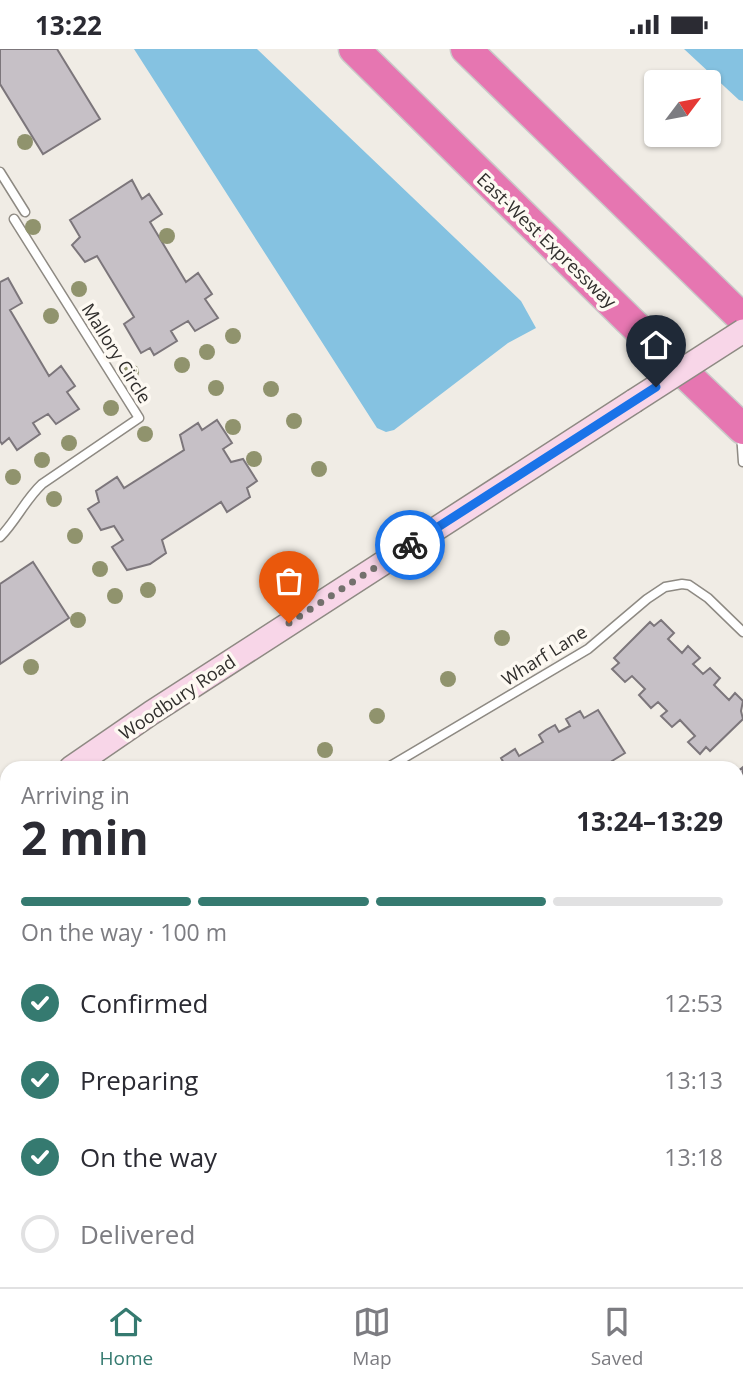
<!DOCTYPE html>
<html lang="en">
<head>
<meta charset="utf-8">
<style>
	:root { --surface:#fff; --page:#f7f7f7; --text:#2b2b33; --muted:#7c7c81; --line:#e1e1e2; --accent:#357a70 }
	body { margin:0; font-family:"Open Sans",sans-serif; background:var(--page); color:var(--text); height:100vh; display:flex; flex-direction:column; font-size:26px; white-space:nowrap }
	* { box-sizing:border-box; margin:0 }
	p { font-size:23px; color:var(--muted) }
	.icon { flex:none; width:38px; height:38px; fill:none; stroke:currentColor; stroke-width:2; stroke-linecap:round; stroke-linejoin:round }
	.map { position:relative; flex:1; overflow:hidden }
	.drawer { position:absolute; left:0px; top:712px; width:744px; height:527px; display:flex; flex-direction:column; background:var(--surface); border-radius:21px 21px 0 0; box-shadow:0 2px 5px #0004 }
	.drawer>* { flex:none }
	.needle { width:46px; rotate:58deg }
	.tools { position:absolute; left:644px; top:21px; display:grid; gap:14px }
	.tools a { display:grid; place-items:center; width:77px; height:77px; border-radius:7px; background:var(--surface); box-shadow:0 2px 5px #0004; font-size:35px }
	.pin { position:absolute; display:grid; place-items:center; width:60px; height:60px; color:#fff; margin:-72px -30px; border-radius:50% 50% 50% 0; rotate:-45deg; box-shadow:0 0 7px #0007 }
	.pin .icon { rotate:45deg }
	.courier { position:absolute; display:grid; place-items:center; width:70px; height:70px; margin:-35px; border:5px solid #1a73e8; border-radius:50%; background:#fff; color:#222; box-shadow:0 2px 9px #0007 }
	.headline em { font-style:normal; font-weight:700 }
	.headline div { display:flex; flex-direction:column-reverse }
	.headline { display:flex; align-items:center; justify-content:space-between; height:119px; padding:0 21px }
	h1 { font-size:46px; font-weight:700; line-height:52px }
	.bar { display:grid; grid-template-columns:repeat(4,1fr); gap:10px 7px; align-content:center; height:84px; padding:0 21px }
	.bar i { height:9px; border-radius:5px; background:var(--line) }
	.bar .on { background:var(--accent) }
	.bar p { grid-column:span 4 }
	ol { padding:0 21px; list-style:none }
	li { display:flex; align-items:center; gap:21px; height:77px }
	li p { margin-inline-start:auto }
	li .icon { padding:7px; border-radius:50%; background:var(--accent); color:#fff; stroke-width:4 }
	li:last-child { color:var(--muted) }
	li i { width:38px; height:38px; border:4px solid var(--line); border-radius:50% }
	.status { display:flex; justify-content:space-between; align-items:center; height:49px; padding:0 35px; background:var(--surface); direction:ltr }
	.status svg { height:19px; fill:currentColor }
	.tab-bar { display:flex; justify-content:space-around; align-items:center; height:98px; border-top:2px solid var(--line); background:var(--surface); font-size:19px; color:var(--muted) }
	.tab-bar a { display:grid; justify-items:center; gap:4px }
	.tab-bar .on { color:var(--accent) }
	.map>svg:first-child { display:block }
</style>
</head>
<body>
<div class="status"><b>13:22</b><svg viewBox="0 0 49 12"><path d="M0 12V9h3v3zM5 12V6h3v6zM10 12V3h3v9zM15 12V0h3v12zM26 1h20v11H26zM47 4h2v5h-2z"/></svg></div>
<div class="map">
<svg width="743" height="1238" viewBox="0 0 743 1238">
	<rect width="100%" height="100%" fill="#f0ece5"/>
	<path fill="#85c2e1" d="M134,0h123l264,252 15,27 -28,15 -114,87 -8,2 -9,-4z
		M684,0h59v52l-4,-1z
		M7,1114v52l-7,4v-55z
		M101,1232h54l-1,6h-49z"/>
	<path fill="#c6c0c6" stroke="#7c767b" stroke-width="2" d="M0,0h57l43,70 -57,35 -43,-70z
		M132,131l10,19 7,-5 13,20 -12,8 36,60 12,-9 14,21 -7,5 13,19 -23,13 -7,-10 -17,10 6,10 -23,14 -4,-7 -9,5 -17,-29 10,-7 -37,-61 -12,6 -13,-17 8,-8 -10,-17z
		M8,229l14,25 -12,7 39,66 12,-10 14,20 -8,6 12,17 -23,15 -8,-10 -15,9 7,11 -23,16 -8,-12 -7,6 -2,-3v-159z
		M217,371l15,23 -9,6 8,13 12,-3 14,22 -10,7 3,9 -23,15 -6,-10 -59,38 4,13 -16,11 -23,6 -15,-23 11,-7 -9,-14 -13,4 -13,-21 11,-7 -3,-11 21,-14 7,11 60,-38 -4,-15 18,-12 4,7z
		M33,513l36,56 -69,46v-80z
		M661,571l13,13 -6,6 14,14 6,-7 12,12 -7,6 10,10 7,-6 10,10 -6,7 15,15 6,-7 8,8 -2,10 2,8 -33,32 -4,-4 -6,7 -12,-12 7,-6 -15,-16 -8,7 -11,-11 6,-5 -9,-9 -7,6 -12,-13 6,-6 -13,-13 -7,6 -13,-13 7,-6 -5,-5 36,-36 4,4z
		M598,661l27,43 -13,8 4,7h-115l4,-3 -4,-7 14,-9 4,7 24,-14 -4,-7 7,-5 9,-5 4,7 11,-6 -4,-7 14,-8 4,7z
		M743,718v77l-2,-2 -4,4v-74z
		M737,961l6,6v65l-4,-3 -2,2z
		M7,967v86l-7,4v-85z
		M742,1127h1v66l-6,-3v-56l2,1z
		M7,1196v36h58l2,6h-59l-8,-12v-26z
		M267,1232h75l-2,6h-76z
		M408,1232h67l-3,6h-66z"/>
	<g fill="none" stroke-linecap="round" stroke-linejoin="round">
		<defs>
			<path id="lane" d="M0,123l25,40
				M741,384l2,29
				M0,488c16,-16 25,-37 42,-53l97,-66 -125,-199
				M387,719l201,-119 59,-50 18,-12 17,-3 7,1 19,13 35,34
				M0,786l7,3
				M0,832l7,10
				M737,879l6,-7
				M218,1232l3,6
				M703,1232l14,6
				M523,1238l2,-6
				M661,1238l2,-6"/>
			<path id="secondary" d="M71,719l80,-55 483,-312
				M0,768l7,-5"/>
			<path id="highway" d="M354,0l275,271 114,109
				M466,0l277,270"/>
		</defs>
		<use href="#lane" stroke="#8e8a83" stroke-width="11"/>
		<use href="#secondary" stroke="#8e8a83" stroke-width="26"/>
		<use href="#highway" stroke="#c9c9c8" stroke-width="33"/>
		<use href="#lane" stroke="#fff" stroke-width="8"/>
		<use href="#secondary" stroke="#f8d6e8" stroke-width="23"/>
		<use href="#highway" stroke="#e676b1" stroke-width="30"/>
		<defs>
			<path id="secondary-bridge" d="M634,352l109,-70"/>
		</defs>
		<use href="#secondary-bridge" stroke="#8e8a83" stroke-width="26" stroke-linecap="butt"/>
		<use href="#secondary-bridge" stroke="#f8d6e8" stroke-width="23"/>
	</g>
	<g fill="#90936d">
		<circle cx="25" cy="93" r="8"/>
		<circle cx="33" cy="178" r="8"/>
		<circle cx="167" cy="187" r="8"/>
		<circle cx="79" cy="240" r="8"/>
		<circle cx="51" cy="267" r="8"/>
		<circle cx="233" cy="287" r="8"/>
		<circle cx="207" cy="303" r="8"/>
		<circle cx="182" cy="316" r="8"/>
		<circle cx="131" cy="323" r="8"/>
		<circle cx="216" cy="339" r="8"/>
		<circle cx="271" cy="340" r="8"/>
		<circle cx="111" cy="359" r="8"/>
		<circle cx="294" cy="372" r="8"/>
		<circle cx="233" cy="378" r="8"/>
		<circle cx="145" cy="385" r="8"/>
		<circle cx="69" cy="394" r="8"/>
		<circle cx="254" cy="410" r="8"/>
		<circle cx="42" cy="411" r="8"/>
		<circle cx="319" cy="420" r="8"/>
		<circle cx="13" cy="428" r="8"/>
		<circle cx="54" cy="450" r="8"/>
		<circle cx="75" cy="487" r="8"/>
		<circle cx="100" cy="520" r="8"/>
		<circle cx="148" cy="541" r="8"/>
		<circle cx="115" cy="547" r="8"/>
		<circle cx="78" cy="571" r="8"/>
		<circle cx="502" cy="589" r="8"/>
		<circle cx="31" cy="618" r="8"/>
		<circle cx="448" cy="630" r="8"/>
		<circle cx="377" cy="667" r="8"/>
		<circle cx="325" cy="701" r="8"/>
	</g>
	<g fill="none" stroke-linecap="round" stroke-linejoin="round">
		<path stroke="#73706d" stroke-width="7" stroke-dasharray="0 12.6" d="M289,574l121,-78"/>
		<path stroke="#1a73e8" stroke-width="9" d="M410,496l246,-158"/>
	</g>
	<g text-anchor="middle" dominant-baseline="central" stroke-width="7" stroke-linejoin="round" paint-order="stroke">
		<g font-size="18" fill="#302e2c" stroke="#fdf9f2">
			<text transform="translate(547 191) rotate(44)">East-West Expressway</text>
			<text transform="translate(117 304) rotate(58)">Mallory Circle</text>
			<text transform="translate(544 606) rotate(-32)">Wharf Lane</text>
			<text transform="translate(177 648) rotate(-34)">Woodbury Road</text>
		</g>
	</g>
</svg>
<div class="tools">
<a><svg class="needle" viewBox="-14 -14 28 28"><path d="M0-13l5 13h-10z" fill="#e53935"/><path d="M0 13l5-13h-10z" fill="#7c7c81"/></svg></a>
</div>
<div class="pin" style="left:289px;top:574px;background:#ea580c"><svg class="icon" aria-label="bag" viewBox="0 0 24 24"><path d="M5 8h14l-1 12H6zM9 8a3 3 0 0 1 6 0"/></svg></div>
<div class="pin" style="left:656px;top:338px;background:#1f2937"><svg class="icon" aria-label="home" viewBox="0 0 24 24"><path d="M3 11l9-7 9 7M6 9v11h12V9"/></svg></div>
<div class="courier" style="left:410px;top:496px"><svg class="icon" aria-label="bike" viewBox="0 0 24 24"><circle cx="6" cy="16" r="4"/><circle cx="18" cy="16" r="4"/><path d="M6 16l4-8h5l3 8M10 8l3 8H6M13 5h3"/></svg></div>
<section class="drawer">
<div class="headline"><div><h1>2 min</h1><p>Arriving in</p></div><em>13:24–13:29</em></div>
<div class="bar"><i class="on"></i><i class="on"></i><i class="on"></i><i></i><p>On the way · 100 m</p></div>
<ol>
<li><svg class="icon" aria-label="check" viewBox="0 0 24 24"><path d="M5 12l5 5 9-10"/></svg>Confirmed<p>12:53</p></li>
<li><svg class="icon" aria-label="check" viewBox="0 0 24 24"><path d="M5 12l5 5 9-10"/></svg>Preparing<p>13:13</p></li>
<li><svg class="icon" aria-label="check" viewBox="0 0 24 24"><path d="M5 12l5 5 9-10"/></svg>On the way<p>13:18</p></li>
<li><i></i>Delivered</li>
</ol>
</section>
</div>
<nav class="tab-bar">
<a class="on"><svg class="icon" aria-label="home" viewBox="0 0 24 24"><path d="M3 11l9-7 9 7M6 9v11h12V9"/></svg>Home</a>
<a><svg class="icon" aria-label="map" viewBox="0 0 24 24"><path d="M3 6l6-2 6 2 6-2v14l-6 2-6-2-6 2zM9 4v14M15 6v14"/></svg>Map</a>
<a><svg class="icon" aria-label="saved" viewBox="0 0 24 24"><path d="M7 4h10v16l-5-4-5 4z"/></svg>Saved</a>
</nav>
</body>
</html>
